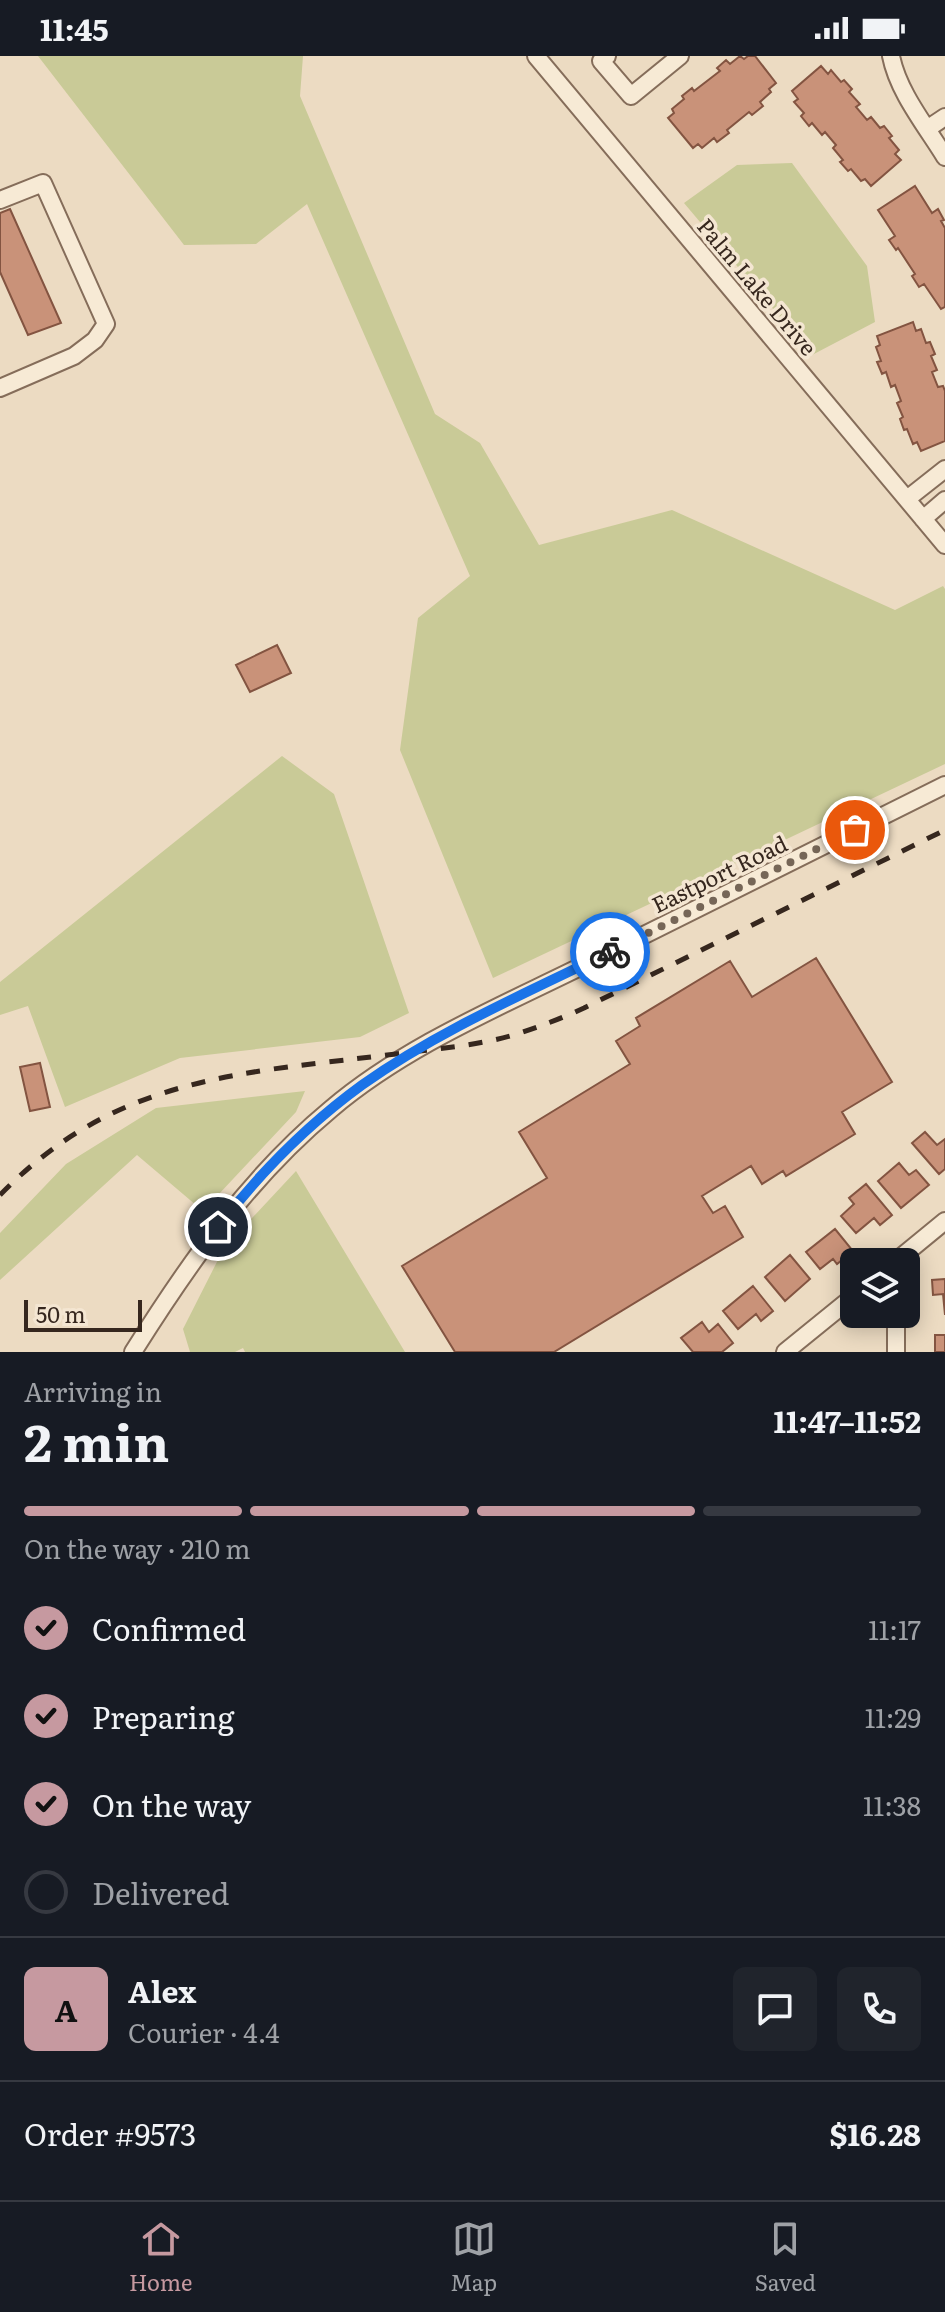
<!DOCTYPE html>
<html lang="en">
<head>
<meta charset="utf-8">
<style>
	:root { --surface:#171b24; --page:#20242c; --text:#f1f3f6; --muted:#9ea1a6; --line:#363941; --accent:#c699a0 }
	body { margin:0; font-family:Literata,serif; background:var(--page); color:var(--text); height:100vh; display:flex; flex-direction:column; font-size:30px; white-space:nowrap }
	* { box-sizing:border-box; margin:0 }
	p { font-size:26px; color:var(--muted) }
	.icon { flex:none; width:44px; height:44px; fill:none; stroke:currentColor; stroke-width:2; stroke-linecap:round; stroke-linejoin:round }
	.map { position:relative; height:1296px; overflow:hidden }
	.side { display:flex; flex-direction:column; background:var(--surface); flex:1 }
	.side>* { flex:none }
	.buttons { position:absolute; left:840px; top:1192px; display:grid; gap:16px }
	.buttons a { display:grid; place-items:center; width:80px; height:80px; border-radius:12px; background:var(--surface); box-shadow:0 4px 20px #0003; font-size:40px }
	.scale { position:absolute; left:24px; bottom:20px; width:118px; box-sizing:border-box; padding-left:8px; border:4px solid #36271e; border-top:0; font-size:22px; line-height:28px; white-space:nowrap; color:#36271e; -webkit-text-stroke:6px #f4e6d2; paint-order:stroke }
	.pin { position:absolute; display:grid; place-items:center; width:68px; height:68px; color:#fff; margin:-34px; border:4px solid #fff; border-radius:50%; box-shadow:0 2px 8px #0007 }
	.courier { position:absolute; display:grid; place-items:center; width:80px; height:80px; margin:-40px; border:6px solid #1a73e8; border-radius:50%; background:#fff; color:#222; box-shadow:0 2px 10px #0007 }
	.summary em { font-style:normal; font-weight:700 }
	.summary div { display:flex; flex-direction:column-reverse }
	.summary { display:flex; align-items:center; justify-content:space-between; height:136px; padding:0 24px }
	h1 { font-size:52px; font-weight:700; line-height:60px }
	.bar { display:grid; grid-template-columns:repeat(4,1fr); gap:12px 8px; align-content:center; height:96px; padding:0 24px }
	.bar i { height:10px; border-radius:6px; background:var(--line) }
	.bar .selected { background:var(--accent) }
	.bar p { grid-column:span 4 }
	.line { display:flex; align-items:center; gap:20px; padding:0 24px; border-top:2px solid var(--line) }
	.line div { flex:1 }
	.round { display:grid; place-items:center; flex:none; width:84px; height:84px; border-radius:12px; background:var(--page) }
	ol { padding:0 24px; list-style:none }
	li { display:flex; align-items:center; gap:24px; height:88px }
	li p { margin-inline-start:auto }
	li .icon { padding:8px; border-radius:50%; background:var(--accent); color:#111; stroke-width:4 }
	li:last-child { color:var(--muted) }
	li i { width:44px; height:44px; border:4px solid var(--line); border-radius:50% }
	.status { display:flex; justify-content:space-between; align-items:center; height:56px; padding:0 40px; background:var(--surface); direction:ltr }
	.status svg { height:22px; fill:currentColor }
	.tab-bar { display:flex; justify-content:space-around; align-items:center; height:112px; border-top:2px solid var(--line); background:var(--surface); font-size:22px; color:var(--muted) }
	.tab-bar a { display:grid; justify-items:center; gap:4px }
	.tab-bar .selected { color:var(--accent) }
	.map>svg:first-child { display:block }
</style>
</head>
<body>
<div class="status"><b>11:45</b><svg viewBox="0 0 49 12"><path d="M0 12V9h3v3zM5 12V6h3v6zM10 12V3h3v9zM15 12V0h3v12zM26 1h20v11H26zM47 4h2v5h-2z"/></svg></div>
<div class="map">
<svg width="945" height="1296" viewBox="0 0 945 1296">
	<rect width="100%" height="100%" fill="#ecdbc2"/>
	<path fill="#c9ca97" d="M38,0h265l-3,40 135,318 45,29 59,102 133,-35 223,100 48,-24 2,3v175l-452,214 -93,-228 18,-132 52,-42 -163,-372 -51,40 -72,1z
		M792,107l75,103 8,56 -63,33 -128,-152 53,-38z
		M282,700l52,38 75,219 -49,24 -180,21 -115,49 -37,-101 -28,9v-33z
		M305,1035l-9,21 -93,99 -66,-56 -137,125v-47l66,-69 90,-56z
		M296,1115l109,181h-160l-2,-4 -8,4h-45l-7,-23 41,-81z"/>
	<path fill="#c99279" stroke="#835441" stroke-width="2" d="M740,0l4,3 4,-3h7l21,27 -7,6 2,3 -11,10 3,4 -11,9 -3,-3 -22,18 2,3 -12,9 -3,-4 -12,10 -4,-4 -5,4 -25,-30 6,-5 -2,-4 12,-10 -2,-3 10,-8 2,3 26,-20 -3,-3 9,-8 4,4z
		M821,10l7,8 3,-4 10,12 3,-2 8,9 -3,3 11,12 -4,3 11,13 4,-3 9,11 4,-2 8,10 -3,2 10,12 -4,4 6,6 -30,26 -6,-7 -4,2 -10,-12 -3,2 -8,-9 3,-2 -10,-12 3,-3 -11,-13 -3,3 -10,-12 -3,3 -8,-10 3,-3 -10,-11 4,-3 -6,-8z
		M915,130l17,27 6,-4 6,11 -3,1 4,7v79l-4,2 -17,-25 -5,3 -7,-11 3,-2 -17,-26 -2,2 -7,-10 6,-4 -17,-26z
		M10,153l51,114 -33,12 -28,-63v-59z
		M913,266l3,9 5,-2 5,14 4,-1 5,12 -4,2 6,14 -5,2 6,15 5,-1 2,5v50l-24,10 -4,-9 -4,2 -6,-15 -3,1 -4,-11 3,-2 -6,-14 4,-2 -6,-16 -4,2 -5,-15 -4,2 -5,-12 4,-1 -5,-14 4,-2 -3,-9z
		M277,589l14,28 -41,19 -14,-27z
		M816,902l76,124 -50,30 13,22 -69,42 -3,-5 -21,13 -11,-18 -49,30 11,17 12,-7 18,31 -189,115h-99l-53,-86 145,-88 -28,-46 111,-68 -14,-23 24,-15 -4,-8 94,-57 22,36z
		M40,1007l10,44 -20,4 -10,-44z
		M925,1076l12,13 8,-6v30l-6,5 -27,-31z
		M899,1107l10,12 7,-5 13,15 -28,23 -23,-27z
		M866,1128l26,31 -12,10 -6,-7 -18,15 -15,-17 13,-12 -5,-6z
		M835,1173l18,22 -16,13 -4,-5 -13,10 -14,-17z
		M790,1199l20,24 -25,22 -20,-24z
		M945,1223v36l-2,-21 -10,1 -1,-15z
		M753,1230l20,25 -12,10 -5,-7 -18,15 -15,-18z
		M702,1266l7,10 9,-8 15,19 -11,9h-29l-12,-14z
		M935,1279h10v17h-10z"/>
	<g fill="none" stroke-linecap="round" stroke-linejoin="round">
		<defs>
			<path id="minor" d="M536,0l409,489
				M607,0l-6,5 30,35 49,-40
				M891,0c7,36 35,70 54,101
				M927,73l18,-12
				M0,144l43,-17 63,141 -11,16 -21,16 -74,32
				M907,443l38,-30
				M923,463l22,-19
				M895,1206l50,-41
				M896,1258v38
				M133,1296c56,-89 116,-175 198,-243 73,-62 166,-101 251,-143 121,-61 242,-121 363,-181
				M785,1296l69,-56"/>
		</defs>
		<use href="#minor" stroke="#856d5a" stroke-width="20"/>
		<use href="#minor" stroke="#f7ead5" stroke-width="16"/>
		<path stroke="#36271e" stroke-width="5" stroke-dasharray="14 14" stroke-linecap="butt" d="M0,1139c116,-119 241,-122 396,-141 38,-5 78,-8 114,-18 26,-8 50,-17 74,-28l361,-178"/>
	</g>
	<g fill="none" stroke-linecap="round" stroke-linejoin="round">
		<path stroke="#766657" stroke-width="8" stroke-dasharray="0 14.4" d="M610,896l245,-122"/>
		<path stroke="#1a73e8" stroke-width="10" d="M218,1171c41,-53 89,-102 144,-142 76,-54 164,-92 248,-133"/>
	</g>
	<g text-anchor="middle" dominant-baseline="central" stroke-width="7" stroke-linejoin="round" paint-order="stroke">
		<g font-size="22" fill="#36271e" stroke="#f4e6d2">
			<text transform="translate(758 230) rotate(50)">Palm Lake Drive</text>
			<text transform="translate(719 817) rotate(-26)">Eastport Road</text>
		</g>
	</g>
</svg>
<div class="buttons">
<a><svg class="icon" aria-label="layers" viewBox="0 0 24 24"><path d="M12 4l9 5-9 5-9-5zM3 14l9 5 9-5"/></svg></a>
</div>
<div class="scale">50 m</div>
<div class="pin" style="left:855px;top:774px;background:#ea580c"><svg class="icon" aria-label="bag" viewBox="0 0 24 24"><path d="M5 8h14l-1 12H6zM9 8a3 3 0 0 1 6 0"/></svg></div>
<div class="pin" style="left:218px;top:1171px;background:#1f2937"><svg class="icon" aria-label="home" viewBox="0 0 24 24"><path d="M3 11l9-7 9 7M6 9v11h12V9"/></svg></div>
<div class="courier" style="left:610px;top:896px"><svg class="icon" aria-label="bike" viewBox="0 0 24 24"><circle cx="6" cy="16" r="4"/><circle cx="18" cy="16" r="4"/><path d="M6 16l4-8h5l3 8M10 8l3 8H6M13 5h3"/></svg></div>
</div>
<section class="side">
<div class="summary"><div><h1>2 min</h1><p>Arriving in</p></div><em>11:47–11:52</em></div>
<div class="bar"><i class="selected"></i><i class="selected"></i><i class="selected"></i><i></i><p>On the way · 210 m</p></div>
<ol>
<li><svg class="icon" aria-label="check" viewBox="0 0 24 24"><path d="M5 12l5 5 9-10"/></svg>Confirmed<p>11:17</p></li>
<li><svg class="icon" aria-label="check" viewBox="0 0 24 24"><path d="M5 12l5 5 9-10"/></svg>Preparing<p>11:29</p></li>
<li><svg class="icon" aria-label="check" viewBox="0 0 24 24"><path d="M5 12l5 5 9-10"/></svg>On the way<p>11:38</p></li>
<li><i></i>Delivered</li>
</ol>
<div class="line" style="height:144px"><b class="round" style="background:var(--accent);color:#111">A</b><div><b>Alex</b><p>Courier · 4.4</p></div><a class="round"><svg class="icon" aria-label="chat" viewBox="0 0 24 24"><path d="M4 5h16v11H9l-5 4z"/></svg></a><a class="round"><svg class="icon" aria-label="phone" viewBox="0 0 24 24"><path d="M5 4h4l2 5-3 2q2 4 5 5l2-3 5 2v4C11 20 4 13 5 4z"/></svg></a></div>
<div class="line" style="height:104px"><div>Order #9573</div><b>$16.28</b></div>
</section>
<nav class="tab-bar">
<a class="selected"><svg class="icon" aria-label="home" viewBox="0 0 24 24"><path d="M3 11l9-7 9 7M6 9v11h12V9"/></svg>Home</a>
<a><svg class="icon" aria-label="map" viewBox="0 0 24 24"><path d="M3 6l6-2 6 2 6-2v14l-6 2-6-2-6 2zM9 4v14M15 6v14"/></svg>Map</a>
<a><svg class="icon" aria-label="saved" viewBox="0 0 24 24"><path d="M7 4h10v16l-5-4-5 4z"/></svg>Saved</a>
</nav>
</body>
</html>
